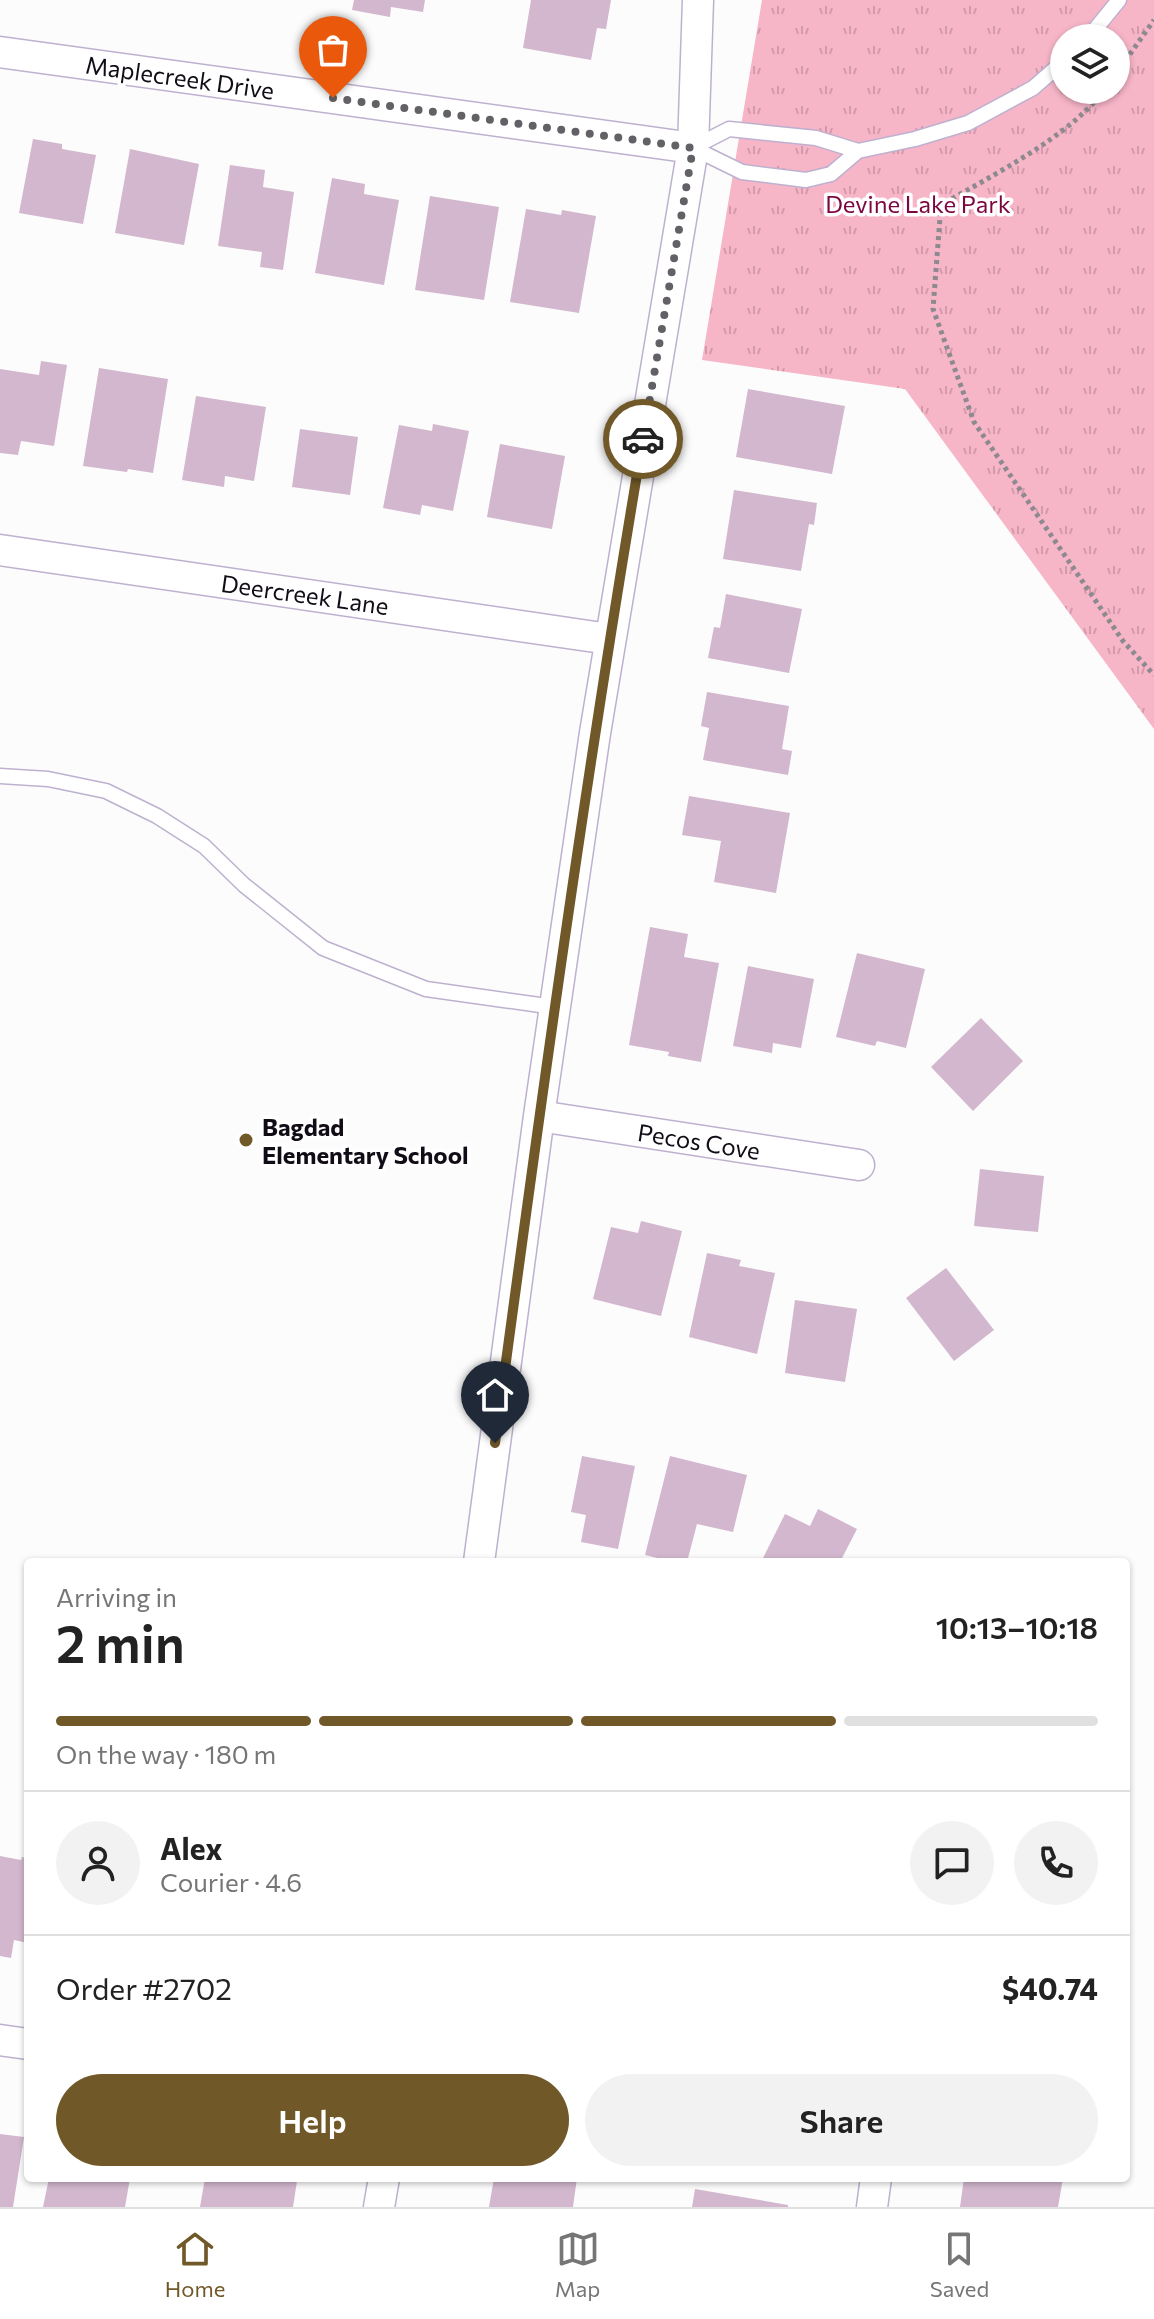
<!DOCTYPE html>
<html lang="en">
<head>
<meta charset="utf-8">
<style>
	:root { --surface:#fff; --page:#f2f2f2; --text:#222; --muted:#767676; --line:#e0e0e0; --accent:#705828 }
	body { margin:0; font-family:Commissioner,sans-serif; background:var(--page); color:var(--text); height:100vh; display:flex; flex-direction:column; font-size:30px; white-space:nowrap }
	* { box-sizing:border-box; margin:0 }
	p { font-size:26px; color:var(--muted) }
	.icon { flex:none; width:44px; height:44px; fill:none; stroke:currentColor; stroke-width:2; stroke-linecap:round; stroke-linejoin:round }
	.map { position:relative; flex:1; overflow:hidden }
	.panel { position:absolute; left:24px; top:1558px; width:1106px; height:624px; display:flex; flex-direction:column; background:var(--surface); border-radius:8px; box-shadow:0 2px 6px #0004 }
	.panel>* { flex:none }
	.tools { position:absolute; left:1050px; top:24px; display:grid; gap:16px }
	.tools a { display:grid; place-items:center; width:80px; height:80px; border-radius:50%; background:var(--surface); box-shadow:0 2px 6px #0004; font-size:40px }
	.pin { position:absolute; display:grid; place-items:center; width:68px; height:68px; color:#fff; margin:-82px -34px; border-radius:50% 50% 50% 0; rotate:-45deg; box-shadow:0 0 8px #0007 }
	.pin .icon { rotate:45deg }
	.courier { position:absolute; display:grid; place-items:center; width:80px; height:80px; margin:-40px; border:6px solid #705828; border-radius:50%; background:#fff; color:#222; box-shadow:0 2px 10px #0007 }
	.headline em { font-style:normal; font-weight:600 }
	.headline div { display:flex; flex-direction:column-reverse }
	.headline { display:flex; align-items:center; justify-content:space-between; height:136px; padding:0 32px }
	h1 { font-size:52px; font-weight:600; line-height:60px }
	.bar { display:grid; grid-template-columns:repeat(4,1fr); gap:12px 8px; align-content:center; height:96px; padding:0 32px }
	.bar i { height:10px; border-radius:6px; background:var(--line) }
	.bar .selected { background:var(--accent) }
	.bar p { grid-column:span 4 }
	.line { display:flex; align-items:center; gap:20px; padding:0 32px; border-top:2px solid var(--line) }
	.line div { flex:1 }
	.round { display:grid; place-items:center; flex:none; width:84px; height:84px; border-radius:42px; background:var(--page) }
	.button { display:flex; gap:16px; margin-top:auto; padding:16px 32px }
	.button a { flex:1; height:92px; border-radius:48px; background:var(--accent); color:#fff; font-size:32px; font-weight:600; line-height:92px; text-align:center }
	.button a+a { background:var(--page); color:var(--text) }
	.tab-bar { display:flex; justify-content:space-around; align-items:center; height:112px; border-top:2px solid var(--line); background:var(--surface); font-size:22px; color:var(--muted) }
	.tab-bar a { display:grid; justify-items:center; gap:4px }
	.tab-bar .selected { color:var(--accent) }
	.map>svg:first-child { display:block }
</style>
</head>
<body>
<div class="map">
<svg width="1154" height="2207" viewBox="0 0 1154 2207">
	<defs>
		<pattern id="park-tufts" width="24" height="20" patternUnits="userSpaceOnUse" patternTransform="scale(2)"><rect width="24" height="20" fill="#f7b5c8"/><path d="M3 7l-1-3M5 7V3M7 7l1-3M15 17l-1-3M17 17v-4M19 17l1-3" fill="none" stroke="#d39aab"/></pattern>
	</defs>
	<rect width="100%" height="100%" fill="#fcfcfc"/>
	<path fill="url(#park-tufts)" fill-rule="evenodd" d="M762,0h392v729l-249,-340 -203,-29zM1064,38h52v52h-52z"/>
	<path fill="#d3b7ce" d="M354,0h71l-2,12 -32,-5 -1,10 -38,-7z
		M531,0h80l-5,29 -9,-1 -6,32 -68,-12z
		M33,139l29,5v5l34,6 -13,69 -64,-11z
		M130,149l69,15 -15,81 -69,-12z
		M230,165l35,5 -2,17 31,5 -11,78 -23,-3 2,-15 -44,-6z
		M332,178l33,6 -1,10 35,6 -15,85 -69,-12z
		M430,196l69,11 -15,93 -69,-10z
		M526,209l35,6 1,-5 34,6 -17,97 -69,-11z
		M41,361l26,4 -13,81 -33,-5 -3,14 -18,-2v-84l39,6z
		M99,368l69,11 -15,94 -25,-4 -1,3 -44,-6z
		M748,389l97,17 -13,68 -96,-17z
		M196,396l70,11 -12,74 -29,-5 -1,11 -42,-7z
		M433,424l36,7 -16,80 -31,-6 -2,10 -37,-7 16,-83 33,6z
		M300,429l58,8 -8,58 -58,-8z
		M500,444l65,12 -13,73 -65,-12z
		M734,490l83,13 -3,22 -5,-1 -8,47 -78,-12z
		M726,594l76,15 -13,64 -81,-15 6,-31 6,1z
		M707,692l82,14 -7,43 10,2 -4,24 -85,-15 6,-32 -8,-2z
		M689,796l101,17 -14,80 -62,-11 7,-41 -39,-6z
		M650,927l38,7 -4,23 35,6 -18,99 -33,-6 1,-4 -40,-7z
		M857,953l68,16 -19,79 -29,-7 -2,5 -39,-9z
		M748,966l66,13 -13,69 -28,-5 -1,10 -39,-7z
		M981,1018l42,43 -50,50 -42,-44z
		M980,1169l64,7 -6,56 -64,-6z
		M641,1221l41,10 -21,85 -68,-17 18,-72 27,6z
		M707,1253l34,7 -2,6 36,7 -18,81 -68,-17z
		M946,1268l48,62 -40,31 -48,-63z
		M795,1300l62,9 -12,73 -60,-9z
		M582,1456l53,10 -17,83 -37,-7 5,-27 -15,-3z
		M670,1456l77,19 -14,57 -36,-8 -10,38h-13l-29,-7z
		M818,1509l39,20 -17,33h-79l24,-48 25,12z
		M0,1856l21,4 1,-3 6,1v85l-14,-3 -3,18 -11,-2z
		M0,2134l24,3 -11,70h-13z
		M49,2178h81l-5,29h-82z
		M205,2178h77l15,3 -4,26h-93z
		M494,2178h83l-4,29h-84z
		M964,2178h99l-5,29h-98z
		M695,2189l93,16v2h-96z"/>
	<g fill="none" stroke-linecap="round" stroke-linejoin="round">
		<defs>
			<path id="service" d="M1088,38l31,-38
				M694,147l35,-18 87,9 42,13
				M693,148l49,24 64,8 25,-6 27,-23 57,-12 53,-16 65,-35 31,-27
				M0,776l48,3 58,12 51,25 47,30 40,39 79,63 103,41 128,18"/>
			<path id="minor" d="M0,52l693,96
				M0,550l609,89
				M539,1116l320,49
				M479,1562l60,-446 56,-383 98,-585 5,-148
				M0,2040l28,4
				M379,2207l5,-29
				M872,2207l4,-29"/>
		</defs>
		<use href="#service" stroke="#beb1cf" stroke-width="17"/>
		<use href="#minor" stroke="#beb1cf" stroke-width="33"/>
		<path stroke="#8d8a8f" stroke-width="5" stroke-dasharray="4 4" stroke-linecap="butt" d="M1116,74l38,-54
			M1104,90c-33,46 -113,86 -163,115l-8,104 41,113 149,219 31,34"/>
		<use href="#service" stroke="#fff" stroke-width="14"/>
		<use href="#minor" stroke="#fff" stroke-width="30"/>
	</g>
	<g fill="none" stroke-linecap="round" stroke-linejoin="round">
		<path stroke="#636066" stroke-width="8" stroke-dasharray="0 14.4" d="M333,98l360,50 -50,291"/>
		<path stroke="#705828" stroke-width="10" d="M495,1443c45,-335 91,-670 148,-1004"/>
	</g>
	<circle fill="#705828" stroke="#fff" stroke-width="3" cx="246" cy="1140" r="8"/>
	<g text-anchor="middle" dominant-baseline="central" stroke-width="7" stroke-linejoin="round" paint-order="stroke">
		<g font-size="24" fill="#110c16" stroke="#fff">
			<text transform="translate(180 77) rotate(8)">Maplecreek Drive</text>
			<text transform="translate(305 594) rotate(8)">Deercreek Lane</text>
			<text transform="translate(699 1141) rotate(9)">Pecos Cove</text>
		</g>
		<g font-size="24" fill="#7c063f" stroke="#fff">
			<text x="918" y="203">Devine Lake Park</text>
		</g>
		<g font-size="24" font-weight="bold" fill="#110c16" stroke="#fff" text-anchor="start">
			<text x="262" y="1126">Bagdad<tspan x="262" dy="28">Elementary School</tspan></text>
		</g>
	</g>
</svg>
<div class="tools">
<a><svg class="icon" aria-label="layers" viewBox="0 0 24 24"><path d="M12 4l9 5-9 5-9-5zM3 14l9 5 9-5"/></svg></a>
</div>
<div class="pin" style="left:333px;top:98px;background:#ea580c"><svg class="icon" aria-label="bag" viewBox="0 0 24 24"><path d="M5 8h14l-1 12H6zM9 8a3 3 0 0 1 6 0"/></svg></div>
<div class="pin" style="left:495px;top:1443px;background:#1f2937"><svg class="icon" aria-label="home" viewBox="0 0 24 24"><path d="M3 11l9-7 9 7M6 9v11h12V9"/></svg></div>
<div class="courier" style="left:643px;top:439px"><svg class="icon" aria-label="car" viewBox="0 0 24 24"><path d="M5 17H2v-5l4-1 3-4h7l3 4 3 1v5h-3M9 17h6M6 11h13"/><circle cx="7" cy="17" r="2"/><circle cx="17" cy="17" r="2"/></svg></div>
<section class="panel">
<div class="headline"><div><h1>2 min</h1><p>Arriving in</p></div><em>10:13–10:18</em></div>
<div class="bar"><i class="selected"></i><i class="selected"></i><i class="selected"></i><i></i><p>On the way · 180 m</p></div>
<div class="line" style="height:144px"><a class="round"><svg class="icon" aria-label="person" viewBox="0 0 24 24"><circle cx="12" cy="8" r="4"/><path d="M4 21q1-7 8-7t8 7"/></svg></a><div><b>Alex</b><p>Courier · 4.6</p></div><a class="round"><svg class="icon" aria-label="chat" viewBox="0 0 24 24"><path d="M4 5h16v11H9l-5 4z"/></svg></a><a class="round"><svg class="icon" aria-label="phone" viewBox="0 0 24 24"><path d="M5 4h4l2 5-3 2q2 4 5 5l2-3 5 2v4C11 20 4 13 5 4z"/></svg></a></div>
<div class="line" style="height:104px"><div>Order #2702</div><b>$40.74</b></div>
<div class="button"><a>Help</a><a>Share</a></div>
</section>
</div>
<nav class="tab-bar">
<a class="selected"><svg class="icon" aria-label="home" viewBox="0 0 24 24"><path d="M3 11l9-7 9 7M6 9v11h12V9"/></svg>Home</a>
<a><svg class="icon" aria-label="map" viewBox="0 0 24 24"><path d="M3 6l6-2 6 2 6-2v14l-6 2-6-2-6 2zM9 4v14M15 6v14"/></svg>Map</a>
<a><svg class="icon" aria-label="saved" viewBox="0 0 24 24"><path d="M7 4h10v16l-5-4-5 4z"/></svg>Saved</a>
</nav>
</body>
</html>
